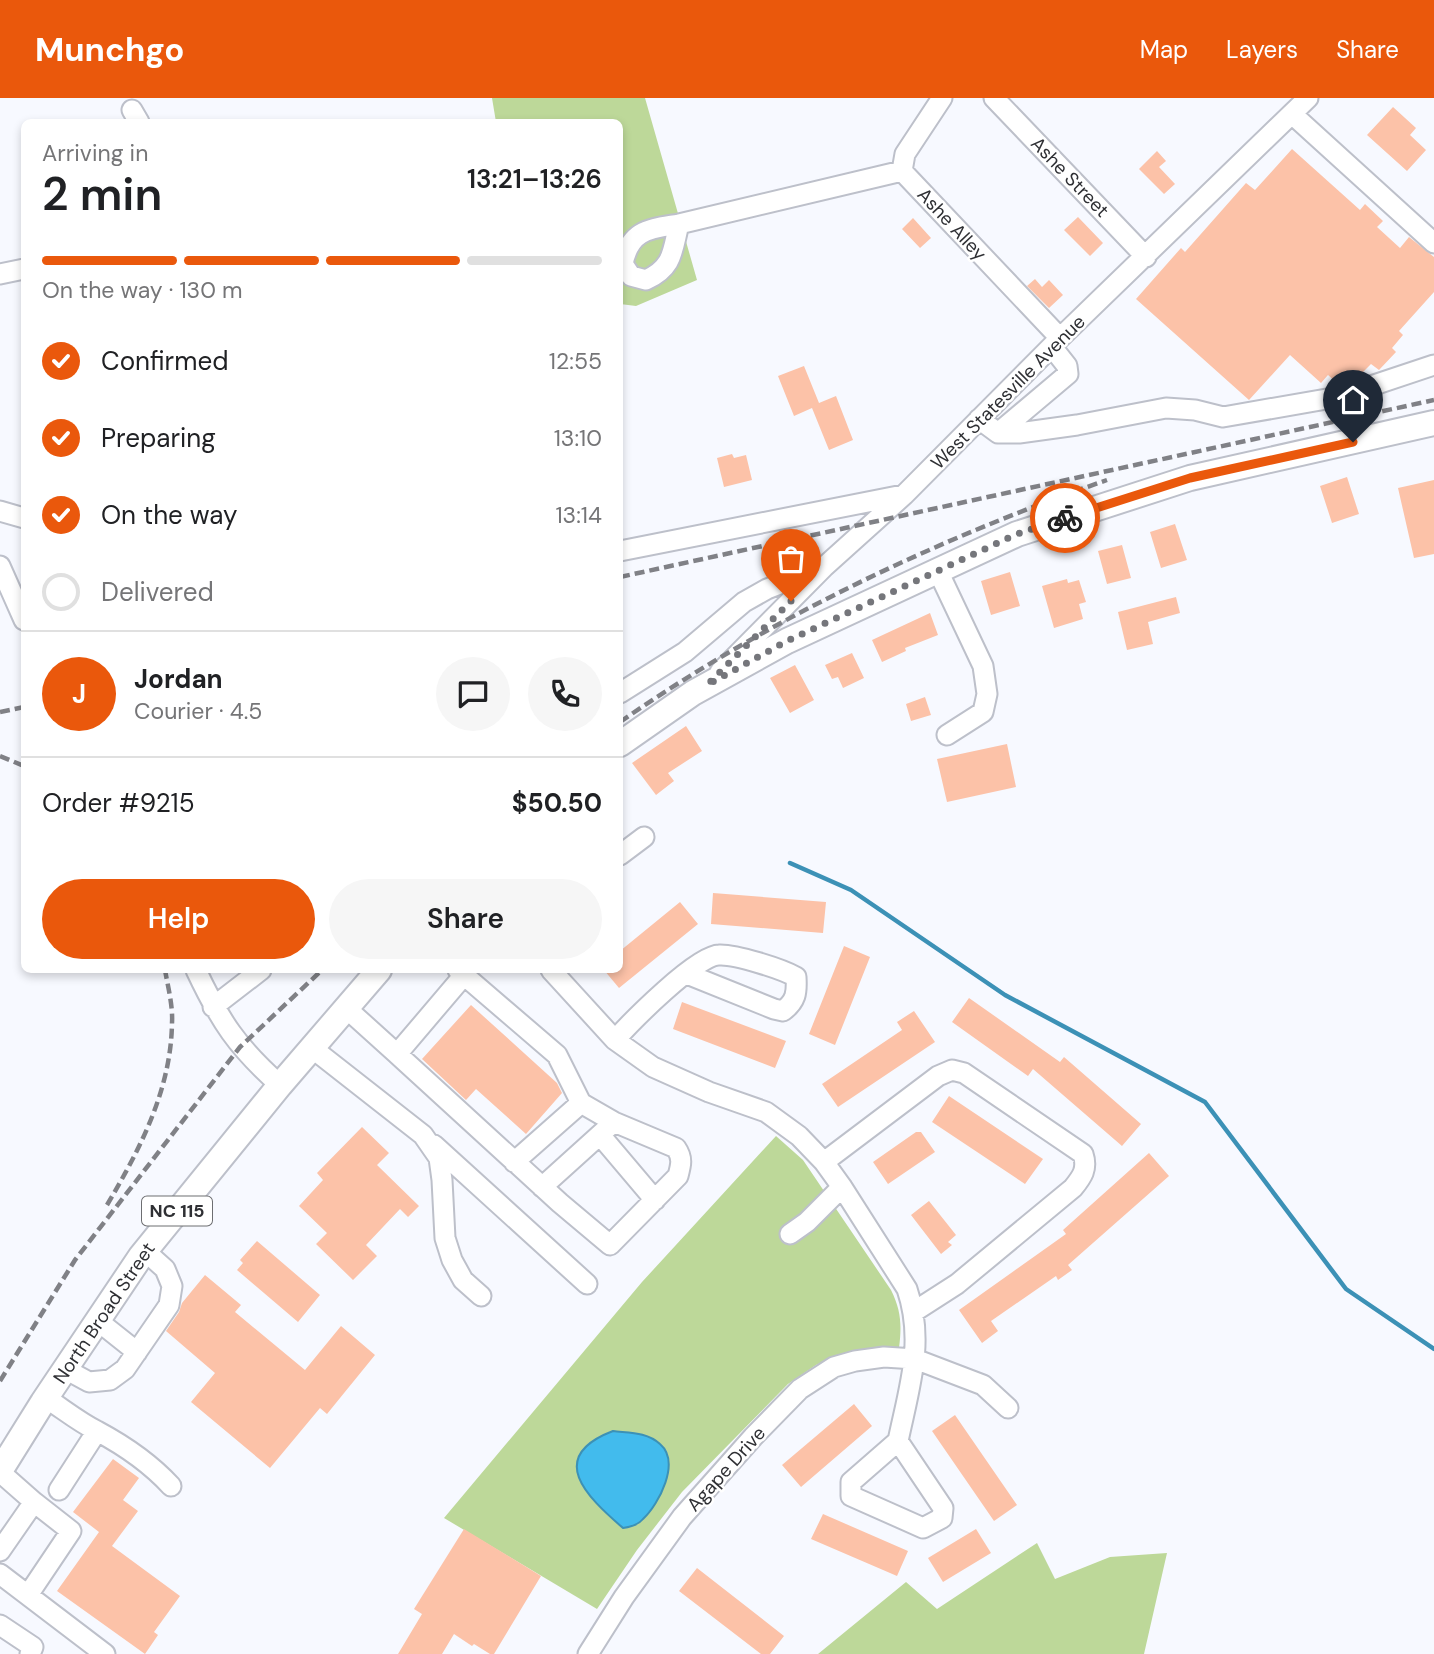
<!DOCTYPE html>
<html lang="en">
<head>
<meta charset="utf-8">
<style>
	:root { --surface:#fff; --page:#f6f6f6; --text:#202124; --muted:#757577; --line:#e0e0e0; --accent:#ea580c }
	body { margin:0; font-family:"DM Sans",sans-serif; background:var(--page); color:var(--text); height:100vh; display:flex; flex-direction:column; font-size:26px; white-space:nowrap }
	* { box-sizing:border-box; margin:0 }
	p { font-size:23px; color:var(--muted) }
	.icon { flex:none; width:38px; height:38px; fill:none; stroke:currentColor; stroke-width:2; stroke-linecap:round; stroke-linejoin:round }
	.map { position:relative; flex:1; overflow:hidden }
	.side { position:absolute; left:21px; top:21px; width:602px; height:854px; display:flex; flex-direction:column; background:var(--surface); border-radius:10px; box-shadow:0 4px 10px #0003 }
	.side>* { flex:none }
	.pin { position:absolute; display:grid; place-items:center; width:60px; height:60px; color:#fff; margin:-72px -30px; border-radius:50% 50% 50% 0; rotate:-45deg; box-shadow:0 0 7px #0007 }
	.pin .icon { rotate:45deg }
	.courier { position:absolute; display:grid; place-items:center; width:70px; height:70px; margin:-35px; border:5px solid #ea580c; border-radius:50%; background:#fff; color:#222; box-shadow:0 2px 9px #0007 }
	.overview em { font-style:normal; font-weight:600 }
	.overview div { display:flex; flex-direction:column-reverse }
	.overview { display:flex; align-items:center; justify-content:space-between; height:119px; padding:0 21px }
	h1 { font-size:46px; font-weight:600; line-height:52px }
	.bar { display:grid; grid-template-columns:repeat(4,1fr); gap:10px 7px; align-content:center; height:84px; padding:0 21px }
	.bar i { height:9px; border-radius:5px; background:var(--line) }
	.bar .active { background:var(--accent) }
	.bar p { grid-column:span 4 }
	.line { display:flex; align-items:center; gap:18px; padding:0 21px; border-top:2px solid var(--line) }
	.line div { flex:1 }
	.round { display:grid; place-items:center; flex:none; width:74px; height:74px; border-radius:37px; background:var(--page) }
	ol { padding:0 21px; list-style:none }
	li { display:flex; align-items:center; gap:21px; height:77px }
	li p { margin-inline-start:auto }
	li .icon { padding:7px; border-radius:50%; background:var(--accent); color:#fff; stroke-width:4 }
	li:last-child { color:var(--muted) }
	li i { width:38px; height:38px; border:4px solid var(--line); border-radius:50% }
	.primary-button { display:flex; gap:14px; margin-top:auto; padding:14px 21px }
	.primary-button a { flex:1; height:80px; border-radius:42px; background:var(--accent); color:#fff; font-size:28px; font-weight:600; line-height:80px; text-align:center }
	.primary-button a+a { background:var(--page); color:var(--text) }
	header { display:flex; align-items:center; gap:42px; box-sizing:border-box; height:98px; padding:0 35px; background:var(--accent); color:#fff }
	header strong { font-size:33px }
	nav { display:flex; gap:38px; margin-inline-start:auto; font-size:24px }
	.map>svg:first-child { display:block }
</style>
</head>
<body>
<header>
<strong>Munchgo</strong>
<nav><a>Map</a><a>Layers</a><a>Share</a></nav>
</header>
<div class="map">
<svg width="1434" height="1556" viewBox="0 0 1434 1556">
	<rect width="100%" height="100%" fill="#f7f9ff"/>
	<path fill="#bdd899" d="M492,0h153l52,182 -61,26 -16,-2v-182h-124z
		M776,1038l27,24 88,130c10,20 11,35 8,58h-27l-31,6 -25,11 -28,19 -106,108 -45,58 -40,59 -153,-91 198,-236z
		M1037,1445l18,36 55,-22 57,-4 -23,101h-326l88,-72 31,27z"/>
	<path fill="#42bbed" stroke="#3c91b6" stroke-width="2" d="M613,1333c17,2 34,1 47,13 21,18 -1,60 -17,75 -4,5 -13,8 -20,9 -36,-31 -78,-71 -10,-97z"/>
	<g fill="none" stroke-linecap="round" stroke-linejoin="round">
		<path stroke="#3c91b6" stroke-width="4.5" d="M790,765l61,27 154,105 200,107 141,187 88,60"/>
	</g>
	<path fill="#fcc2a8" d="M1393,9l23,21 -6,7 16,15 -19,21 -40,-36z
		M1292,51l68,61 5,-6 18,17 -6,6 23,21 9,-11 25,20v35l-35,39 4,4 -11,13 4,4 -17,18 -8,-6 -13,13 -20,7 -10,-9 -7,8 -31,-28 -41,45 -113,-101 45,-51 4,4 61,-69 9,7z
		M1157,53l9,10 -7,6 16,17 -11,10 -25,-25z
		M1078,119l25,26 -13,13 -26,-26z
		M913,120l18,20 -11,10 -18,-19z
		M1035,181l7,8 7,-7 14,15 -14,13 -22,-22z
		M804,268l15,37 17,-7 17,44 -24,10 -17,-42 -18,8 -16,-40z
		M732,356l2,4 12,-3 6,25 -28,7 -7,-29z
		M1347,379l12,37 -27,9 -12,-37z
		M1434,382v74l-20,4 -16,-70z
		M1175,426l12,36 -26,8 -11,-36z
		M1122,447l9,33 -24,6 -9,-33z
		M1010,474l10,34 -29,9 -10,-34z
		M1067,481l1,4 11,-3 7,22 -7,2 4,15 -29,9 -12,-42z
		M1176,499l4,16 -32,9 5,22 -26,6 -9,-38z
		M930,515l8,22 -33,13 1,3 -24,11 -10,-22z
		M852,555l12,25 -21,10 -5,-11 -6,2 -7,-14z
		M795,567l19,35 -24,13 -20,-35z
		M925,599l6,18 -20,6 -5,-17z
		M686,628l16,25 -34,22 6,8 -18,14 -24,-32z
		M1007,646l9,43 -69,15 -10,-43z
		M713,795l113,9 -3,31 -112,-9z
		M680,804l18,22 -79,64 -15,-18h16v-19z
		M844,848l26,11 -35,88 -26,-11z
		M969,900l91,64 4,-5 77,67 -19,22 -89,-77 -5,7 -76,-54z
		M682,904l104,39 -11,27 -102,-39z
		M471,907l86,78 5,10 -36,41 -50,-45 -10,11 -44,-41z
		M914,913l21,31 -97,65 -16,-23 80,-54 -5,-8z
		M949,998l94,63 -18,25 -93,-62z
		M362,1029l27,26 -12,12 42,41 -11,11 -8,-8 -34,36 11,11 -24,24 -37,-36 11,-11 -28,-27 24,-26 -6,-7z
		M916,1034h5l14,20 -47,32 -15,-22z
		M1149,1055l20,23 -101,89 4,5 -14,10 -2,-4 -65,45 7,10 -16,12 -23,-33 107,-76 -3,-4z
		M929,1103l27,34 -8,7 4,3 -11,9 -30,-39z
		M257,1143l63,54 -22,27 -61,-52 6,-7 -3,-3z
		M205,1177l36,30 -6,7 70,58 36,-44 34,29 -48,59 -7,-6 -50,60 -79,-66 24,-29 -49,-42 13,-19 3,-9z
		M854,1306l18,22 -71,61 -19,-22z
		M955,1317l62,90 -23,16 -62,-90z
		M113,1361l26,19 -16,22 15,11 -26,35 68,50 -26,36 4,3 -13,19 -88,-63 42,-59 -26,-20z
		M823,1416l85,37 -11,25 -86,-37z
		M464,1431l77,47 -47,78h-4l-16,-10 -2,2 -18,-12 -12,20h-44l24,-40 -8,-5z
		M976,1431l15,24 -48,29 -15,-24z
		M697,1470l87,68 -14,18h-9l-82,-63z"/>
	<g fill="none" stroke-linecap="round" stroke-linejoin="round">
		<defs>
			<path id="minor" d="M942,0l-37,56 -3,17 158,167
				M994,0l152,159
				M132,12l7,12
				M1292,16l142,129
				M679,126l223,-53
				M679,126c-7,27 -5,43 -33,56l-15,-4 -8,-12c7,-35 27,-35 56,-40z
				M0,176l24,-5
				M979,321l19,14h21l58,-8 89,-17 29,2 28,7 115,-20 96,-32
				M998,335l70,-59 -1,-8 -15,-19
				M0,413l24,7
				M620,453l283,-56
				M0,468l24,54
				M938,473l45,95 4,28 -4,18 -36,23
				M720,574l104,-105 80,-72 156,-157 248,-240
				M620,595l65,-41 59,-50 23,-13 49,-19
				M620,757l24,-18
				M196,872c24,51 41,77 84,115
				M551,872l64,70 38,27 56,25 57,20 33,24 25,26 18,25 65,102c18,53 2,99 -9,152l45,67 -1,10 -19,10 -72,-32v-14l47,-41
				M213,909l48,-37
				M346,910l51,46 68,-80
				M615,942c16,-18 82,-85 104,-85 16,-1 63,14 77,22 1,16 0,24 -13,34l-9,-2 -87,-35
				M312,950l111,87 16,23 3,22 3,58 7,22 11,20 18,16
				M397,956l163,149 50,42 68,-69c3,-11 5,-18 -2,-28l-62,-26 -33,-19 -24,-48 -99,-85
				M600,1037l55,65
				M434,1047l153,139
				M514,1064l67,-59
				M824,1064l114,-86 14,-6 12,3 119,81c5,15 -1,23 -10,34l-116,96 -42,27
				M542,1089l72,-65
				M790,1136l17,-12 35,-35
				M98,1223l39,31
				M65,1271l24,13 21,-2 15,-11 44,-64 3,-19 -7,-17 -20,-18
				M46,1300c17,11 33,24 51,33 28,15 52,31 74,55
				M0,1374l34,30
				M59,1392l38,-59
				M0,1453l34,-49 37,29 -43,64
				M0,1476l105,80
				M0,1527l33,22 -3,7
				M588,1556l36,-57 58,-80 71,-80 47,-48 34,-22 21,-6 29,-4 31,2 68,26 25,23"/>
			<path id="major" d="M620,646l73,-51 94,-52 230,-107 173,-56 244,-55
				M0,1373l43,-69 98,-146 139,-171 99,-115"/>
		</defs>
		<use href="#minor" stroke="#bdc0ca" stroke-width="23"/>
		<use href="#major" stroke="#bdc0ca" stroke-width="28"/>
		<use href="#minor" stroke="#fff" stroke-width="19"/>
		<use href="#major" stroke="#fff" stroke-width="24"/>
		<path stroke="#808186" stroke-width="4.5" stroke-dasharray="10 5" stroke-linecap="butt" d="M620,479l814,-177
			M0,614l24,-5
			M620,624c148,-103 317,-183 487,-242
			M0,658l24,10
			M107,1107c33,-56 64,-115 65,-182 1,-17 -4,-36 -7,-53
			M0,1283l75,-121 165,-213 82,-77"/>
	</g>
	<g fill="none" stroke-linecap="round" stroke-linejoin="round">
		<path stroke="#75767b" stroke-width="7" stroke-dasharray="0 12.6" d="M791,503l-84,84 80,-44 230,-107 48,-16"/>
		<path stroke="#ea580c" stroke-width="9" d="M1065,420l125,-40 163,-36"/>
	</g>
	<g text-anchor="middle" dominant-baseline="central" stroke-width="5" stroke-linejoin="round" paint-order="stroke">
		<rect fill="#fff" stroke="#6d6e71" stroke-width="2" x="142" y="1098.5" width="70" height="29" rx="5"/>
		<g font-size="18" font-weight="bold" fill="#2f3034">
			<text x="177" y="1113">NC 115</text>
		</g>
		<g font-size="19" fill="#2f3034" stroke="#fff">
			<text transform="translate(1070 79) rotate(46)">Ashe Street</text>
			<text transform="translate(952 126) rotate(47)">Ashe Alley</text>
			<text transform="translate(1008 294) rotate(-45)">West Statesville Avenue</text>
			<text transform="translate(104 1215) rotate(-56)">North Broad Street</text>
			<text transform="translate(726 1371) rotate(-48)">Agape Drive</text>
		</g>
	</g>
</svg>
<div class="pin" style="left:791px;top:503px;background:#ea580c"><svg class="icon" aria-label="bag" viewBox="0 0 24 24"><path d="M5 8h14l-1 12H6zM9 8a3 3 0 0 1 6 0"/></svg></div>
<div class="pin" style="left:1353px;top:344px;background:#1f2937"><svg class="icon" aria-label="home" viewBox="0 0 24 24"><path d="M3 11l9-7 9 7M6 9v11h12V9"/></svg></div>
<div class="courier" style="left:1065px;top:420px"><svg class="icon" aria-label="bike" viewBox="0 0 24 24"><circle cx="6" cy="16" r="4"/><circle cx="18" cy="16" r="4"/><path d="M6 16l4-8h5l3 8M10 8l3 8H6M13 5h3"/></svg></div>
<section class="side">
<div class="overview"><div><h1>2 min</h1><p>Arriving in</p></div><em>13:21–13:26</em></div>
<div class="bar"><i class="active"></i><i class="active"></i><i class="active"></i><i></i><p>On the way · 130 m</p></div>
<ol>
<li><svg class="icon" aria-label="check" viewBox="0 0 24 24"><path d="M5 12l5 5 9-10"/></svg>Confirmed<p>12:55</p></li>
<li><svg class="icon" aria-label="check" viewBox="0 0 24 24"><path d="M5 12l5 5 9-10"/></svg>Preparing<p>13:10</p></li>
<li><svg class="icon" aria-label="check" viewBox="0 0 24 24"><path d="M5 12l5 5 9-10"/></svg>On the way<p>13:14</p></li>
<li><i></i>Delivered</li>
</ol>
<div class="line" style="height:126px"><b class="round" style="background:var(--accent);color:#fff">J</b><div><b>Jordan</b><p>Courier · 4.5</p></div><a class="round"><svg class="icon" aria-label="chat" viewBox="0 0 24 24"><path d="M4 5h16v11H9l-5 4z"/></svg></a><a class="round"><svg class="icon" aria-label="phone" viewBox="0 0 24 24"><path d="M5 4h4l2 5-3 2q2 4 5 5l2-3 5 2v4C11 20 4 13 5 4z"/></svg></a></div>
<div class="line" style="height:91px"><div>Order #9215</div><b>$50.50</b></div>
<div class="primary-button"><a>Help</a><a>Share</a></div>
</section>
</div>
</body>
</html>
